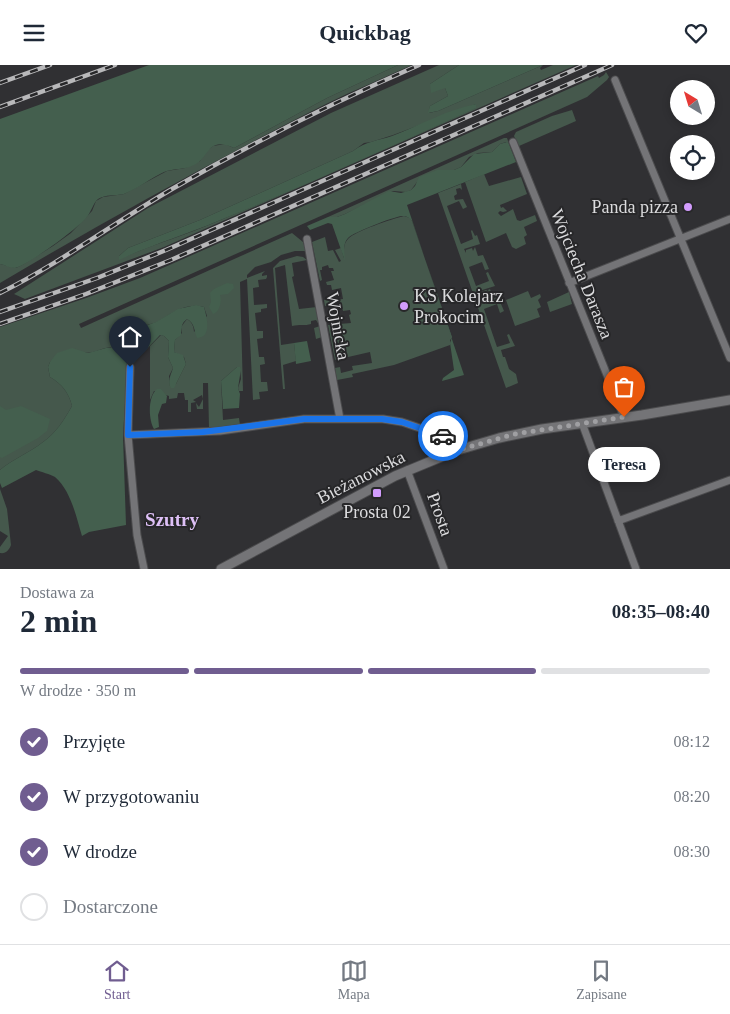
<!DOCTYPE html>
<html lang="pl">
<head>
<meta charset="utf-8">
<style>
	:root { --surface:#fff; --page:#f6f6f7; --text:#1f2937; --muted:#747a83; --line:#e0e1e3; --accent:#705d90 }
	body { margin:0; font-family:Georgia,serif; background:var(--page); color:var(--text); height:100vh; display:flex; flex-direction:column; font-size:19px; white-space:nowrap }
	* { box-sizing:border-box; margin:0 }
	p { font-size:16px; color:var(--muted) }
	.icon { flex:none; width:28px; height:28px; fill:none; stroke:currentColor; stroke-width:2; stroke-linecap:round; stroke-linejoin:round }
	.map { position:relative; height:504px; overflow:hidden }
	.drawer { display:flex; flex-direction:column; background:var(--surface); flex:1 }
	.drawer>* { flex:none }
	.needle { width:32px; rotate:322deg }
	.tools { position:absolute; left:670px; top:15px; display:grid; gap:10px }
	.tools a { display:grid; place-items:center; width:45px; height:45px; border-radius:50%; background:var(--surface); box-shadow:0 2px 8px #0003; font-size:25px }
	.pin { position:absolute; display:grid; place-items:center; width:42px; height:42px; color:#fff; margin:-51px -21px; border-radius:50% 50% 50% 0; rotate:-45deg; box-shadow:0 0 5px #0007 }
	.pin .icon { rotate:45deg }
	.courier { position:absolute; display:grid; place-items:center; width:50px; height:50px; margin:-25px; border:4px solid #1a73e8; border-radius:50%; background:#fff; color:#222; box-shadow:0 1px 6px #0007 }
	.bubble { position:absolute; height:35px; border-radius:18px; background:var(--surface); box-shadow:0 2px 8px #0003; font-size:16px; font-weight:600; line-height:35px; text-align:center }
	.overview em { font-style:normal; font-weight:600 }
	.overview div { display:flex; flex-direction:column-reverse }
	.overview { display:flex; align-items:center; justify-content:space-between; height:85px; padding:0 20px }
	h1 { font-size:32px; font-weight:600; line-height:38px }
	.bar { display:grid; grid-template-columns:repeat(4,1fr); gap:8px 5px; align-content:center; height:60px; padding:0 20px }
	.bar i { height:6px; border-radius:4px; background:var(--line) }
	.bar .selected { background:var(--accent) }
	.bar p { grid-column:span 4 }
	ol { padding:0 20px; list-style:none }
	li { display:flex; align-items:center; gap:15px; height:55px }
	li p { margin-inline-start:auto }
	li .icon { padding:5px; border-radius:50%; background:var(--accent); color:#fff; stroke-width:4 }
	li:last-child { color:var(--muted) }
	li i { width:28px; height:28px; border:2px solid var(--line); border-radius:50% }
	header { display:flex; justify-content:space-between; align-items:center; height:65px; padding:0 20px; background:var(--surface); font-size:22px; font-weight:600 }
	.tabs { display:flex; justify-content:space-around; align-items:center; height:70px; border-top:1px solid var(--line); background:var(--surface); font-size:14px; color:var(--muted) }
	.tabs a { display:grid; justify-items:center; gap:2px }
	.tabs .selected { color:var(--accent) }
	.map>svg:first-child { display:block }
</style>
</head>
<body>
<header><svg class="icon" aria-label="menu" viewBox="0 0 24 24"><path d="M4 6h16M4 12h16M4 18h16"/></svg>Quickbag<svg class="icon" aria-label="heart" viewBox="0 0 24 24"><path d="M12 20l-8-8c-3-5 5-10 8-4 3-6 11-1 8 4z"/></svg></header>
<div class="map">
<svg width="730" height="504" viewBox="0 0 730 504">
	<rect width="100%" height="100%" fill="#303033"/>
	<path fill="#45584c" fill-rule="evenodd" d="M398,0h14c-28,13 -58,25 -86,39 -111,56 -220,116 -326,179v-19l16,4 8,-4 29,-18 18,-13 21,-22 4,-10 7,-4 21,-3 43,-23 18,-3 15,-7 5,-9 8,-6 12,-2 9,4 93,-50z
		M439,0h20l-29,19 15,4 3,8 -18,10 -1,7 9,-2 105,-46 -3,3 1,2 12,-5h23l-412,182 -139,52 -11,-5 134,-86 183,-95zM476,39l-1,4c-85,39 -170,77 -257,113 -32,14 -66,24 -99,38v-3l9,-8 72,-28 153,-69 11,-8 7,-1 22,-7z
		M606,7l3,5 -2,3 -20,17 -508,227 2,4 211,-95 11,9 3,9h-11l-14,4 -10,7 -16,5 -8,8v3l18,-7 -3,3v2l5,-1v2l-1,2 -8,1 1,7 -6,1 1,17 13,-1v4l-6,1v3l-6,1 2,18h6v7l-6,1 2,18h5l1,7 -5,1 1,17h6l1,9 -9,1 1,7 -7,1 -6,-121 -7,3 3,109h-4l-1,-3 3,-9 -1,-12h-3l-16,14 2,39 16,-2 1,7 -31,3 -1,-45h-5v26h-6l-1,-6 3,4 4,-8 -1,-4 -9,5 3,2 -5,1v9h-3v-12h-3l-1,-7h-6l-1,5 -8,1v-3l-15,-5 -4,9v-54l11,-11 3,1 5,5 -1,16 5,11 -4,8 1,10 6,-2 10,-20 -2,-7 -10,-5 1,-12 7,-7 -1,-6 6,-8c5,3 7,8 7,13l13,-16 -3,-9c-19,-5 -32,7 -47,15 -5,2 -10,2 -15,6 -4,3 -6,8 -10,11 -9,7 -20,7 -30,10 -6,2 -12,5 -19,3l-33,10 -2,5 2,10c12,7 19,16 22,29 -8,14 -16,27 -29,36 -14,11 -30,17 -43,28v-143l86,-29 54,-20 458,-202 1,2 5,-3z
		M572,45l4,11 -57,25 -5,-10 2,-4 36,-16z
		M504,73h3l2,6 -3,-2 -6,2 -8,8 -14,1 -9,4 -8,10 -7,3h-7l-30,12 -6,8 -5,2 -13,-1 -48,23 -8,3h-9z
		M484,109l5,12 32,-9 6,17 -27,11 1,3 2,-1 4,4 -4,1 -3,-1 -2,2 3,3 12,-7 4,11 3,1 15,-6 2,6 -13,6 3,8 -3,2 2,7 -10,5 -4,-2 -6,-14 -20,9 -21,-60z
		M461,119l1,6 -2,-2 -4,1 1,5 -3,2 1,4 8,-1 4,8 -4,2 -4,-8 -12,5 14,38 12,-5 -2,-8 1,-1 3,6 2,-1 3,9 -16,5 2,4v-3l6,-2 1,3 2,-4 3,9 5,-1 6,14 -4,1 -3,-8 -13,5 7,19 13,-5 -3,-8 2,-1 7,14 -16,5 1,4 2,-1 -1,-2 5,-2 3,2 -1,-2 2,-1 3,9 5,-1 6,14 -4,2 -3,-9 -13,5 13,38 13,-4 -3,-8 2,-1 6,12 -14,4 2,7h2l4,12 7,5 2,9 -12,5 -68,-195z
		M404,151l6,2 2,3 40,117 -2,2v5l-56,20 -42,9 1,3 -16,3 -2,-12 5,-1 1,6 12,-3 -1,-4 20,-3 -2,-11 -35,8 -7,-35 23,-2 -2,-8 2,-1 -1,-4 -7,1 -2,-9 -16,4 -1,-6 11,-2v2l8,-1 -2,-11 -9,2 -1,-5h-4l-1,-3 8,-2 -3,-9h3l-1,-3h-4l-1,-3 -6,2v3h-2l2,10 -2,1 -8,-39 13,-5 3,14 5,-1 6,12 2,-1 -6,-11 6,-2 3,10c0,-6 -1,-14 4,-19 7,-8 44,-20 56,-23z
		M297,191l6,1 4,3 -15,3 2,13 -2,1 7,32 18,-2 5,30 -6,2 -2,-11 6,-2 -4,-6 -5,1v3c-6,2 -12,0 -19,2l-7,-61 -10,3 6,77 13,-2 2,18 -13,4 2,24h-2l-10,-121 7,-7z
		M528,226l3,7 9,-4 1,3 -3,3 3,7 -4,2 3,8 -25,9 -9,-26z
		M569,227l3,12 -22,8 -3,-10z
		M0,424l7,20 4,36c-2,5 -5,9 -11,8v-6l8,-11 -8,-5z"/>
	<path fill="#445f4e" d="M149,0h249l-71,33 -93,50c-27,-13 -25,11 -40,17 -9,5 -20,3 -30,7 -13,6 -27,17 -40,22 -9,2 -18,0 -26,5 -5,4 -7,14 -12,19 -9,11 -59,48 -71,50 -5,0 -10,-3 -15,-4v-145z
		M459,0h84l-105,46 -10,2 2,-7 18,-10 -3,-8 -14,5 -1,-9z
		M476,39v4c-86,39 -171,78 -258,113 -33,14 -67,24 -99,39v-4l9,-8 72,-28 153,-69c13,-10 24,-10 39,-15 29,-11 54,-26 84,-32z
		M507,77l2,2 7,18 -109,43 57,170 -22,6 1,-3 11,-8 -4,-27 2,-6 -40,-116c-2,-3 -5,-5 -10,-5 -9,1 -48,16 -54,22 -6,6 -3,16 -3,23l-13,-37 -4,-1 -18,7 -3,-4 21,-9h9l8,-3 44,-23 12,2 10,-3 4,-4 4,-9 18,-7h17l7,-3 13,-13 18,-2 8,-8z
		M227,218l6,1 1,4 -6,6 -8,1c2,6 0,17 -7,19l-4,-7 2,-5 -1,-9c5,-6 11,-7 17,-10z
		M196,240l8,2c3,10 8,31 -7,31 -3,-7 -2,-15 -10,-19 -7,5 -5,10 -6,16l-6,5 -1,12 9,3 3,9 -12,24h-3c-4,-8 0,-13 2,-20l-5,-11 1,-16 -5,-5 -4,-1 -33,35 -4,66 3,89 -37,7 -7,4c-6,-20 -11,-45 -27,-59 -5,-3 -14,-5 -19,-7l-34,18 -2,-5v-13c13,-11 29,-17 43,-28 13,-9 21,-22 29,-36 -3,-13 -10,-22 -22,-29l-2,-10 2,-5 7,-9 15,-5 16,5 18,-5 8,-1 18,-7 13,-14 11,-4 22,-13z
		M307,276l4,20 -15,3 -2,-21z
		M237,302h3l1,2 -3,19 2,6 -1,14 -16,1 -2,-28z
		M157,324h4l6,7 -1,7 -4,1 -4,11 1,12 -5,2c-6,-10 -6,-33 3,-40z
		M0,341l6,4 15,-4 29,13 -3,12 -9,7 -36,20 -2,-1z"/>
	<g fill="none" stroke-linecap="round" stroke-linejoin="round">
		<defs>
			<path id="minor" d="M615,15l115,278
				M513,77l111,275
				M307,174l33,180
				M569,218l161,-64
				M130,302l-2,68 9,100 7,34
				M582,358l54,146
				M128,370l92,-4 84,-12h79l19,3 50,17 6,11
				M407,405l37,99
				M618,456l112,-41"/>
			<path id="tertiary" d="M221,504l174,-93 63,-26 41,-12 43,-9 100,-14 88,-15"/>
		</defs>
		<use href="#minor" stroke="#4b4b4d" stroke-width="9"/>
		<use href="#tertiary" stroke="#4b4b4d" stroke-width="11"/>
		<use href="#minor" stroke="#747477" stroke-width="7"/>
		<use href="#tertiary" stroke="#747477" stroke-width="9"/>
		<defs>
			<path id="rail" d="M0,18l50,-18
				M0,42l115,-42
				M0,228c60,-30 114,-70 172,-104 80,-46 162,-87 247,-124
				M0,247l97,-34 69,-28 419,-185
				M0,259l86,-30 85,-34 441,-195"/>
		</defs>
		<use href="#rail" stroke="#b8b8ba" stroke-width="4.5"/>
		<use href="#rail" stroke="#272729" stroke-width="2.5" stroke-dasharray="8" stroke-linecap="butt"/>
	</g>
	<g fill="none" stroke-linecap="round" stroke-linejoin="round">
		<path stroke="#9f9fa2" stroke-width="5" stroke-dasharray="0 9" d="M443,371l10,5 5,9 57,-16 109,-17"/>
		<path stroke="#1a73e8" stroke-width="6" d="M130,302l-2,68 75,-3 101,-13h78l20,3 41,14"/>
	</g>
	<g fill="#d29cfd" stroke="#272729" stroke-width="2">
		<circle cx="688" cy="142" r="5"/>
		<circle cx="404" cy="241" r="5"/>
		<rect x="372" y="423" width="10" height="10" rx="2.5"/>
	</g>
	<g text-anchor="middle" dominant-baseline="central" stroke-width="4" stroke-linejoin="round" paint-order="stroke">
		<g font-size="18" fill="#dbdbdd" stroke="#272729" text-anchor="end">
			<text x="678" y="142">Panda pizza</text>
			<text x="414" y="231" text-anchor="start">KS Kolejarz<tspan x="414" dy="21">Prokocim</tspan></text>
			<text x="377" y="447" text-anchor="middle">Prosta 02</text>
		</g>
		<g font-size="18" fill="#dbdbdd" stroke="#272729">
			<text transform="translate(582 209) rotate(68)">Wojciecha Darasza</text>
			<text transform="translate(338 261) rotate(80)">Wojnicka</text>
			<text transform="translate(361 412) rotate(-27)">Bieżanowska</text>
			<text transform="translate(440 449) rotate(70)">Prosta</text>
		</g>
		<g font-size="19" font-weight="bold" fill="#dec0f7" stroke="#272729">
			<text x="172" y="454">Szutry</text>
		</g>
	</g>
</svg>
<div class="tools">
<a><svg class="needle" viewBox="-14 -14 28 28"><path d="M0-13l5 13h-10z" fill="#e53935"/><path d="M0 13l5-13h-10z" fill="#747a83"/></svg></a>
<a><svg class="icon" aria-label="locate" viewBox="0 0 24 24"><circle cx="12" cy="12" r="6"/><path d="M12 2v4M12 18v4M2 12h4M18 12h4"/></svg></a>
</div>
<div class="pin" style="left:624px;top:352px;background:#ea580c"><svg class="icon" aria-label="bag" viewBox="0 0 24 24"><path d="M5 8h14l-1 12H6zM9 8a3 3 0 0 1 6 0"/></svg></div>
<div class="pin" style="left:130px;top:302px;background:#1f2937"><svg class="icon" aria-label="home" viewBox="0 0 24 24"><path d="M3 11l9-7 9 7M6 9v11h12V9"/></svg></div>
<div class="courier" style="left:443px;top:371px"><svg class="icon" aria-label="car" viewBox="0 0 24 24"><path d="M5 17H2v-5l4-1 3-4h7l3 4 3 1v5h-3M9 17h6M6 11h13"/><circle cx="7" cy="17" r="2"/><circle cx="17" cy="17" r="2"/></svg></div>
<div class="bubble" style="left:588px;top:382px;width:72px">Teresa</div>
</div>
<section class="drawer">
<div class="overview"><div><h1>2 min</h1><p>Dostawa za</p></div><em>08:35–08:40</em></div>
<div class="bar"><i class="selected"></i><i class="selected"></i><i class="selected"></i><i></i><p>W drodze · 350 m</p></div>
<ol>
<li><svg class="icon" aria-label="check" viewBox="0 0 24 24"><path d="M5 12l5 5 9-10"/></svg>Przyjęte<p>08:12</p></li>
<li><svg class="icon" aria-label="check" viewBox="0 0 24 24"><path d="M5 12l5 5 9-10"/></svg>W przygotowaniu<p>08:20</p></li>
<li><svg class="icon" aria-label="check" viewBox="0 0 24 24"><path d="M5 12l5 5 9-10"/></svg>W drodze<p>08:30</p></li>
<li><i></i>Dostarczone</li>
</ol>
</section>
<nav class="tabs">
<a class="selected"><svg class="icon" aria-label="home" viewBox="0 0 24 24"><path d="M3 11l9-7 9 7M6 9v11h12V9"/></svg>Start</a>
<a><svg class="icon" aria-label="map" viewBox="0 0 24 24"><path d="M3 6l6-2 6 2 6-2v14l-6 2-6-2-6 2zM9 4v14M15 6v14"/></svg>Mapa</a>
<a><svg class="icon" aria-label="saved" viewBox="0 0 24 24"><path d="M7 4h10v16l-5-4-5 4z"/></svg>Zapisane</a>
</nav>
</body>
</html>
